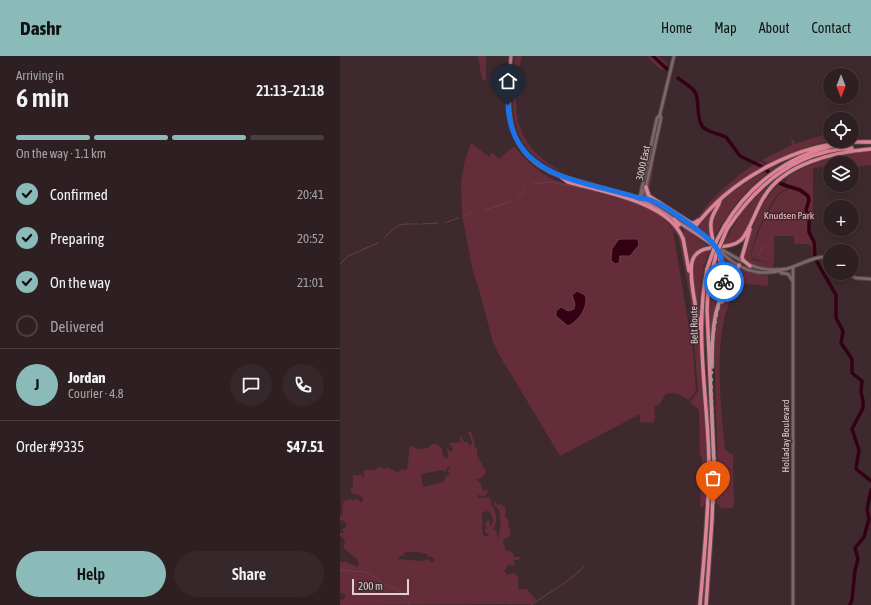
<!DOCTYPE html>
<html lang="en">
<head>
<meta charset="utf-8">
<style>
	:root { --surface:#2e2022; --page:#36282a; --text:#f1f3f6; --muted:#a7a3a5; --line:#493e40; --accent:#8bbbb9 }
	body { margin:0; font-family:"Asap Condensed",sans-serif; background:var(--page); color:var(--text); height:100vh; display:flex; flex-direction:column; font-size:15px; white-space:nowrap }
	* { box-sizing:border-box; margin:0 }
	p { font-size:13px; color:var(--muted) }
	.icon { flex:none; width:22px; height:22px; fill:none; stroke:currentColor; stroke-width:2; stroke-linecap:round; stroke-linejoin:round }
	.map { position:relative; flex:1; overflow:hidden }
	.sheet { display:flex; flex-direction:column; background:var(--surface); width:340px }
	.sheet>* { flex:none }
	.needle { width:26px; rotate:180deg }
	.buttons { position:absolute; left:483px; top:12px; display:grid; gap:8px }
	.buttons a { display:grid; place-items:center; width:36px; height:36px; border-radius:50%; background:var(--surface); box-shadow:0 2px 10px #0003,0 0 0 1px var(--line); font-size:20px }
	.scale { position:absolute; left:12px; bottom:10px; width:57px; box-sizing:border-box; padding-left:4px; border:2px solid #ddd0d2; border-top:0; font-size:11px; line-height:14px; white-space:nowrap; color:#ddd0d2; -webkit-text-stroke:3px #3e2a2e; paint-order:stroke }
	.pin { position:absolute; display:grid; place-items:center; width:34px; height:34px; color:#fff; margin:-41px -17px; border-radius:50% 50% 50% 0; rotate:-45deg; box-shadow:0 0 4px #0007 }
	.pin .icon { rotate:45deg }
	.courier { position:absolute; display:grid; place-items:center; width:40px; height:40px; margin:-20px; border:3px solid #1a73e8; border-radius:50%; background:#fff; color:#222; box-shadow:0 1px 5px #0007 }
	.head em { font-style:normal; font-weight:600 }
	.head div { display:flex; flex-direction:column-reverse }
	.head { display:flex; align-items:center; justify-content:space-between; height:68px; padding:0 16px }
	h1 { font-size:26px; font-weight:600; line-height:30px }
	.bar { display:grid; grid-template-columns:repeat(4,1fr); gap:6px 4px; align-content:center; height:48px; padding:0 16px }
	.bar i { height:5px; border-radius:3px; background:var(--line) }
	.bar .selected { background:var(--accent) }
	.bar p { grid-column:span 4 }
	.line { display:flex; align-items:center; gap:10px; padding:0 16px; border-top:1px solid var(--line) }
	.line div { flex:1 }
	.round { display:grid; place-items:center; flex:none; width:42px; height:42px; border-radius:21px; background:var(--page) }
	ol { padding:0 16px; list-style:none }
	li { display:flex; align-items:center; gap:12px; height:44px }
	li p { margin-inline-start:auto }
	li .icon { padding:4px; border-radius:50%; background:var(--accent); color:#111; stroke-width:4 }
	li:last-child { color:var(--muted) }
	li i { width:22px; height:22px; border:2px solid var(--line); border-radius:50% }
	.cta { display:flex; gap:8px; margin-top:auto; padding:8px 16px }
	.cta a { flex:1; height:46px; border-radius:24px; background:var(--accent); color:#111; font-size:16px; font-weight:600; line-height:46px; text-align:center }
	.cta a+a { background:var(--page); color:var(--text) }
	header { display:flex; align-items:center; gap:24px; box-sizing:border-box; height:56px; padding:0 20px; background:var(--accent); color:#111 }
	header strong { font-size:19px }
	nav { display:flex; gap:22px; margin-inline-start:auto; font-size:14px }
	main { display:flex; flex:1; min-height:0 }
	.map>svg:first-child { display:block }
</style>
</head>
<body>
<header>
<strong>Dashr</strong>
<nav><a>Home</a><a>Map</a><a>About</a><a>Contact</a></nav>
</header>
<main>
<section class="sheet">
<div class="head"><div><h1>6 min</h1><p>Arriving in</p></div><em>21:13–21:18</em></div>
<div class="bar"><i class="selected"></i><i class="selected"></i><i class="selected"></i><i></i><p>On the way · 1.1 km</p></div>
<ol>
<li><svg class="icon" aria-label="check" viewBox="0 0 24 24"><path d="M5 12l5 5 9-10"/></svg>Confirmed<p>20:41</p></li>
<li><svg class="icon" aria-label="check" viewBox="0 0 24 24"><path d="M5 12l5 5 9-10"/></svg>Preparing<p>20:52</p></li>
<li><svg class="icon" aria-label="check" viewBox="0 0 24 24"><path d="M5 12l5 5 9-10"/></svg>On the way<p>21:01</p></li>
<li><i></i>Delivered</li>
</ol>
<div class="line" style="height:72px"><b class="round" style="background:var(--accent);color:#111">J</b><div><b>Jordan</b><p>Courier · 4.8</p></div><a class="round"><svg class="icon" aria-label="chat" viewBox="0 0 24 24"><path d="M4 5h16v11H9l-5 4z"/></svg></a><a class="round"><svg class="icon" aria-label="phone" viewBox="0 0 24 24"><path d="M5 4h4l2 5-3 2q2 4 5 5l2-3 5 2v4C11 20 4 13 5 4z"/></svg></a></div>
<div class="line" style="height:52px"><div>Order #9335</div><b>$47.51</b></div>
<div class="cta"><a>Help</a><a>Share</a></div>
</section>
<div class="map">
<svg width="531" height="549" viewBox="0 0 531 549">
	<rect width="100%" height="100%" fill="#3e2a2e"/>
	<path fill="#652d3a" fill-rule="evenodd" d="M138,0h8v24h-4z
		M175,0h7c-4,12 -5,24 -6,36 -2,40 13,63 49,81 -60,-21 -54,-65 -50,-117z
		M308,0h10l9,8 -1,6c-8,0 -13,-8 -18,-14z
		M490,77v8c-23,4 -40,12 -60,24l-8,-5 30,-15 -1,-5h3v4z
		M131,87l18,14 3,-5 7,7 15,-13c12,15 23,25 40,34l83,24 16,6 20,14 8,15 17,91 9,131 -2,42 -3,5 2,1 -4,-2 2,-50h-2l-1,-47 -9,-8 8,-11 -7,-88 -12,-65 -13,-18 -8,-6 9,8 6,9 20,120 3,40 -7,9c-8,-5 -13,-9 -23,-6l-6,10 -6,3 1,10 -2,6 -13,-1v-8l-80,42 -63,-105 -5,-12 -13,-50 -6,-17 -11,-58 -1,-32 4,-22z
		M531,96v13l-16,2 -3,-2v-2h-22v3l-17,2v48h-5l1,16 5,10 1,14h-2l-2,-10 -3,-2h-14v-8h-20v28l-22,-6c-2,-12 18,-53 26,-62 3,-4 7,-5 11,-7l-4,-8 2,-1 -1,-2c27,-16 54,-25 85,-26z
		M452,101c-36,20 -58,44 -78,81 -3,-11 -1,-22 4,-32 9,-15 58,-41 74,-49z
		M420,105l7,5 -52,35 -19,19 -4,2 -43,-27c-4,-8 1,-23 5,-30l-5,28 43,29c8,-6 12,-13 19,-21 14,-15 32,-30 49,-40z
		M434,125l1,1c-6,7 -13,14 -18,23 -11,19 -7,35 -34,41 11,-25 28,-47 51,-65z
		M439,128l6,2 1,3c-2,1 -6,3 -8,5 -8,8 -33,58 -25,66l19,3 2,5c-11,1 -22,-2 -31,-10l1,-2c8,-26 15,-52 35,-72z
		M374,152l-3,30 -14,-11 7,-10z
		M343,172l25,18 -15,10 -3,6z
		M370,193l-5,15h-2l1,3 -6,41c-3,-22 -16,-51 12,-59z
		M382,200l15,11 -10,19z
		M378,203l4,24 -10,50c-6,-12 0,-49 3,-63l2,-2 -1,-1z
		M401,212l12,5 15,2v11l-31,-3c-4,11 -9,21 -12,32 -10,43 -4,92 0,135l8,5 1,50 -2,3 -17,1 7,-1 -6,-5c4,-44 -1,-88 -1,-132 0,-17 -1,-34 2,-52 3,-17 13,-35 22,-50z
		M128,376h3l4,13 -1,2 3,1v7l9,17 -4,6 -6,1 5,5 2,7 3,-2 3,4h-3l-1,3 -8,-1 2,3 10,-1 2,3 1,7 2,1c2,8 4,14 -1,21l3,1 2,8c3,-9 3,-19 1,-28l-5,-5v-4l4,4 3,-1 5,5 -1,8 4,3 -1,6c4,4 3,8 0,12h-3l-2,4 3,9 2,-1 5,4 1,3h7l-3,3h-5l2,5 -2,1 -4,-2 -5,7 3,4 7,-2c7,5 4,9 4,16h9l9,11 -3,4 -193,1v-5l4,-1 2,-2 -3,-4h-3v-31h6l11,5 2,-3 -2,-5 -14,-11 2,-6 -2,-5 -3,-1v-3h4l-2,-3 4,-3v-4l-4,-3 -2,1v-5l3,-2 -1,-7 2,-4 -2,-2 8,-2 4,2 2,-3 3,2 2,3 3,-4 -7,-5 -6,-1v-5l2,-1v-12h9l2,4v-9h12l2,-3 8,2v-2c5,1 7,5 13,5l1,-3 7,1 3,-25c3,1 5,3 7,4 5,1 7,-2 11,-1l4,-4h4l6,4v5l4,6 2,-2 -1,-9 4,4 2,-3 -4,-6 12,-1 -1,-4 2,-2 2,6 3,-1 4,6 1,-5zM108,411l2,1 -2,3 2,5 -3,-1 -4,7 -20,5 -2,-13 21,-4 3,2zM147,455c5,2 6,7 6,11l-3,4v-6l-4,2 -1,4 3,2 -3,1v3l4,2 -1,2h-4c-4,-8 1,-16 -3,-23zM66,496h13l4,2 3,-1 3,4h4l2,4 -3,1 -4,-3 -7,2 -23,-2 2,-3h7l-4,-2z"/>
	<path fill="#340112" stroke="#673f4c" d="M281,183h17l1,6 -9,11h-10l-1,7 -4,1 -4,-4 1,-11 6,-9z
		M237,235l8,4c4,11 -6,26 -17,31l-12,-10v-5l5,-4 7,4 6,-2 1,-5 -3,-9z"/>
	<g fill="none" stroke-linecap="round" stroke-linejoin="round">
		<path stroke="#673f4c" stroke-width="1" d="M193,128l18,-2 35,7
			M177,142l4,-2 3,-6
			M145,154l26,-9
			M123,162l9,-7
			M105,167l13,-5
			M82,168l16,-1
			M44,182c16,-15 13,-14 35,-14
			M418,198l4,-3 -1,-3 4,-3
			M0,208l8,-8 30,-13
			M0,514l24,2 8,3 17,12 8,2 6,5 7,11
			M191,549l35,-23 18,-15"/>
		<path stroke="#340112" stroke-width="3.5" d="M313,0l14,13
			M338,22c5,4 14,9 17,14 3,4 2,10 3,15 1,26 8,22 28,30l14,19 23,11 18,17 19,6 8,6 1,4 -3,10 3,8v14l5,10 1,14
			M476,204l20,35v23l7,13 -2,12 11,16v14l10,8 -1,11 2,9v7l-11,21 7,21 -3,19 15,12
			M510,549l2,-5 3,-30 3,-11 -3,-11 9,-11 5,-18 -2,-10 4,-19"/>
		<defs>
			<path id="secondary" d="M306,132v6l3,4
				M300,141l17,-79 3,-3
				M300,142l6,-11 15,-69 -1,-4 14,-58
				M378,192c25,12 36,25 67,21
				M379,194c25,26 49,28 81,14 10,-4 20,-9 30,-6
				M453,211v338
				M441,217l7,1 4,6
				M506,217l10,5 15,1"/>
			<path id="primary" d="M171,0c-3,48 -10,97 46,119l82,23 21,12 56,37
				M300,142c19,1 51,28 67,40l7,6"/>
			<path id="highway" d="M521,86h10
				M220,120l8,6c35,10 102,20 115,57
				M306,131l3,9 42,27h3l5,-3
				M334,163l5,6
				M384,171c27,-46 72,-77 125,-84
				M354,172c36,-49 107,-88 169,-86
				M387,173c29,-44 69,-78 125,-81
				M343,182l6,33
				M410,210l-7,-6 -1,-3 8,-28
				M382,246l17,-37
				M360,272c-3,-15 -13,-56 -7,-69 8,-18 34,-7 48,-19 9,-9 15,-31 23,-43 20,-34 71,-45 107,-48
				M372,311c0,-16 0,-33 3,-49 2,-13 9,-25 9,-39 0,-20 -15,-37 -13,-57 1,-9 8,-15 9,-22
				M360,549c4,-47 9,-95 9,-142 -1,-65 -15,-130 -2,-194
				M366,549l6,-86 2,-56 -7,-154 1,-17 4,-21"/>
		</defs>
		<use href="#secondary" stroke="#58474b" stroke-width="4.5"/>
		<use href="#primary" stroke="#58474b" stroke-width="5"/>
		<use href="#highway" stroke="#58474b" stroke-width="5.5"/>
		<use href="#secondary" stroke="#7d676a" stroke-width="2.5"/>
		<use href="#primary" stroke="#b77884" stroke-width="3"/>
		<use href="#highway" stroke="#de8395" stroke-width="3.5"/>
		<defs>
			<path id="highway-bridge" d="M367,213l10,-29 7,-13
				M372,215l4,-16 11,-26"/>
		</defs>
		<use href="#highway-bridge" stroke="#58474b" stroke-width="5.5" stroke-linecap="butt"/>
		<use href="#highway-bridge" stroke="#de8395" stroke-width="3.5"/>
	</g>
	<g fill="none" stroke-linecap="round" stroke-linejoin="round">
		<path stroke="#a59699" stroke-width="4" stroke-dasharray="0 7.2" d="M373,446l1,-39 -3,-72 1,-49 4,-26 8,-34"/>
		<path stroke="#1a73e8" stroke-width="5" d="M168,49c3,74 77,76 131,93 6,0 10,1 16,4 13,6 52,33 60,44 7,9 10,26 9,36"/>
	</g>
	<g text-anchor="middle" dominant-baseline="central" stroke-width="3" stroke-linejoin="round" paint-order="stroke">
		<g font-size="10" fill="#ddd0d2" stroke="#3e2a2e">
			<text transform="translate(303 107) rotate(-78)">3000 East</text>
			<text transform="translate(354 269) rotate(-91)">Belt Route</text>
			<text transform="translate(445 380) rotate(-90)">Holladay Boulevard</text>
		</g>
		<g font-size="10" fill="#f8bfc8" stroke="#3e2a2e">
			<text x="449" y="159">Knudsen Park</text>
		</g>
	</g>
</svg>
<div class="buttons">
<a><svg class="needle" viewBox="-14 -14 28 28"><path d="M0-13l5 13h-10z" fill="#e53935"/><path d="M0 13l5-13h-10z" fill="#a7a3a5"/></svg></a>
<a><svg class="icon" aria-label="locate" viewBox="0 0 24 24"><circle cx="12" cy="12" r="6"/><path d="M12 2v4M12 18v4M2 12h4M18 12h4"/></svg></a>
<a><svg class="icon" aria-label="layers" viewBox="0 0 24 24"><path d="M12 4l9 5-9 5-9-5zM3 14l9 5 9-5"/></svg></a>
<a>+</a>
<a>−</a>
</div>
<div class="scale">200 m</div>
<div class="pin" style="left:373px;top:446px;background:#ea580c"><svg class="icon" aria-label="bag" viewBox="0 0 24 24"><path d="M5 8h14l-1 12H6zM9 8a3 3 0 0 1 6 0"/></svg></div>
<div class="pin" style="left:168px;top:49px;background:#1f2937"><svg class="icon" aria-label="home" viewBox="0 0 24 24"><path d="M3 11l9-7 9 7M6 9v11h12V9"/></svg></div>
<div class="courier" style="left:384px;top:226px"><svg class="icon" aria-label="bike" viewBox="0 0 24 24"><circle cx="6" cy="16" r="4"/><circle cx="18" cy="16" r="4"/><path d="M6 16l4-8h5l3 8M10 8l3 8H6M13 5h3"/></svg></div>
</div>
</main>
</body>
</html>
